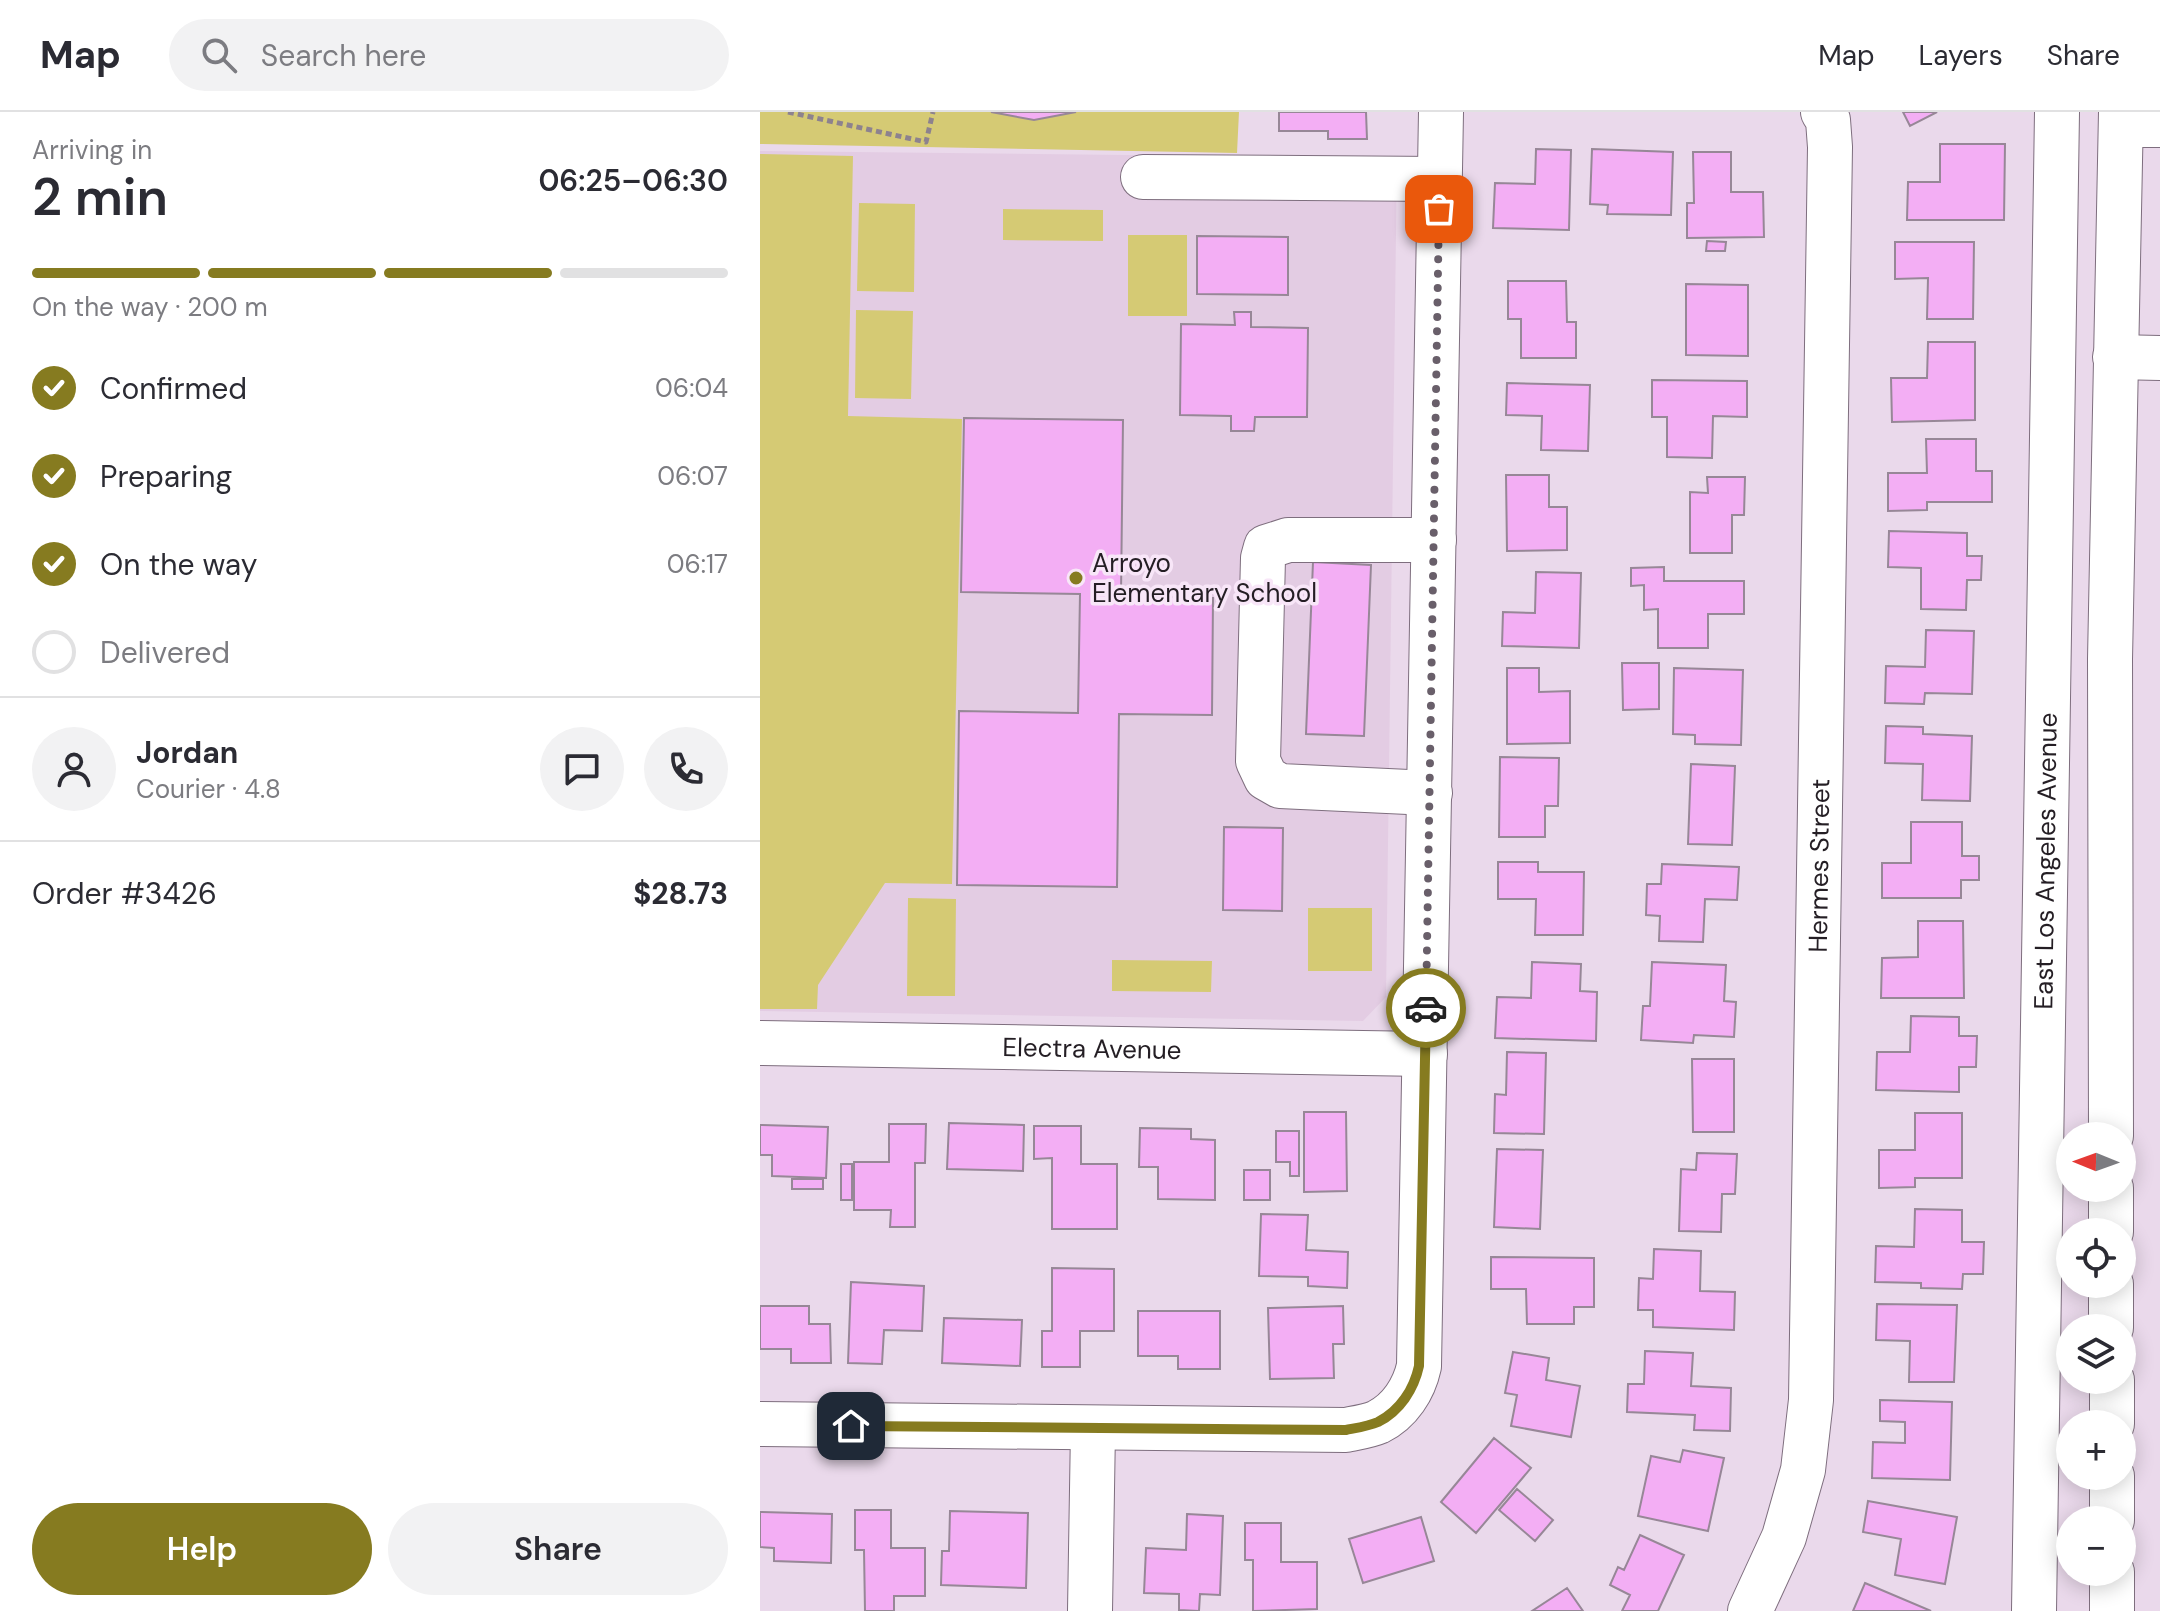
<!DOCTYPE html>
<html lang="en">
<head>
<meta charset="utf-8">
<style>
	:root { --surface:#fff; --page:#f2f2f3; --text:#2b2b33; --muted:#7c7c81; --line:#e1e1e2; --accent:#867b20 }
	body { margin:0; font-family:"DM Sans",sans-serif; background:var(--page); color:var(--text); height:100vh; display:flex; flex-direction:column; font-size:30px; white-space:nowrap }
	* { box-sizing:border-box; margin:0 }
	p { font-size:26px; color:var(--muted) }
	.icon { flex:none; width:44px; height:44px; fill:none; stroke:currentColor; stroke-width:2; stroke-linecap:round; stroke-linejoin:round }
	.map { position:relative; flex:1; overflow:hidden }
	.details { display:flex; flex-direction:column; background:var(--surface); width:760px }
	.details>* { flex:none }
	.needle { width:52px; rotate:271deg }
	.tools { position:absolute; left:1296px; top:1010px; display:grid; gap:16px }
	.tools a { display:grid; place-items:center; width:80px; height:80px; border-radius:50%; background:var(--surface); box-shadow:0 4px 20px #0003; font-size:40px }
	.pin { position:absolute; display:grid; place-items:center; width:68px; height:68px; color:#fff; margin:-34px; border-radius:16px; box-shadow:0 4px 12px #0006 }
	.courier { position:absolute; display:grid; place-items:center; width:80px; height:80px; margin:-40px; border:6px solid #867b20; border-radius:50%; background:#fff; color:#222; box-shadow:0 2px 10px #0007 }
	.overview em { font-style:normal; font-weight:600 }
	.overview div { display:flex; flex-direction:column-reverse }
	.overview { display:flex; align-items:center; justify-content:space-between; height:136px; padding:0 32px }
	h1 { font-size:52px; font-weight:600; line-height:60px }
	.bar { display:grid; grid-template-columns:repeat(4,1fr); gap:12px 8px; align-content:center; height:96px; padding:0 32px }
	.bar i { height:10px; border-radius:6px; background:var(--line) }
	.bar .active { background:var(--accent) }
	.bar p { grid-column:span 4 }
	.line { display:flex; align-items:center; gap:20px; padding:0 32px; border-top:2px solid var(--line) }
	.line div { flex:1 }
	.round { display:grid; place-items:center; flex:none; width:84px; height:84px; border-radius:42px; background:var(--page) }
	ol { padding:0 32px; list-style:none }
	li { display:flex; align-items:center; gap:24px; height:88px }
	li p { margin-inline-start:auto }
	li .icon { padding:8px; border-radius:50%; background:var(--accent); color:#fff; stroke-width:4 }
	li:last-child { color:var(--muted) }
	li i { width:44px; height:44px; border:4px solid var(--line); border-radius:50% }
	.button { display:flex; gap:16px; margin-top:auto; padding:16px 32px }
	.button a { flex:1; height:92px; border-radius:48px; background:var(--accent); color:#fff; font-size:32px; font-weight:600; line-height:92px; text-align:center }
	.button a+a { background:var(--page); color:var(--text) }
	header { display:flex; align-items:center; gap:48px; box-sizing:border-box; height:112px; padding:0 40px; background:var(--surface); border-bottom:2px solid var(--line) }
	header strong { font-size:38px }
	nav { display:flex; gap:44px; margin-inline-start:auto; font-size:28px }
	.search { width:560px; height:72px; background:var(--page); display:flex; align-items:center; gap:20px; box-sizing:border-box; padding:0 28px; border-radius:44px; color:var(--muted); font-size:30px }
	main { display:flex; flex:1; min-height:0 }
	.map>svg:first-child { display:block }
</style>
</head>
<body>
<header>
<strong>Map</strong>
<div class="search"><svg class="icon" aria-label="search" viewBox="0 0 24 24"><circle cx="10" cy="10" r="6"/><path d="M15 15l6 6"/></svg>Search here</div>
<nav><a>Map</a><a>Layers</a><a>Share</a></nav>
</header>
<main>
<section class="details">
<div class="overview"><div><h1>2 min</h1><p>Arriving in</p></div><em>06:25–06:30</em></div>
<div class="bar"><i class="active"></i><i class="active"></i><i class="active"></i><i></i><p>On the way · 200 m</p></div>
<ol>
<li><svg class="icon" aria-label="check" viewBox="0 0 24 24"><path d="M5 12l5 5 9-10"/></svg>Confirmed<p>06:04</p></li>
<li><svg class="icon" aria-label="check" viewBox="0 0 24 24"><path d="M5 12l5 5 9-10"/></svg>Preparing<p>06:07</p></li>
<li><svg class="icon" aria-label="check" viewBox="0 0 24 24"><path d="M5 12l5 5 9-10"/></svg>On the way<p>06:17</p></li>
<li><i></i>Delivered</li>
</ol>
<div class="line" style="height:144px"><a class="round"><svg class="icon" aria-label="person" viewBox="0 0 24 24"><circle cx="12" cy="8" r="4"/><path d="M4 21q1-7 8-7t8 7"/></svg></a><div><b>Jordan</b><p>Courier · 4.8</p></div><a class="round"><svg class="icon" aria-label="chat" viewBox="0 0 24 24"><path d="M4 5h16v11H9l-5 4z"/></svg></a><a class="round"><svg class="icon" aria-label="phone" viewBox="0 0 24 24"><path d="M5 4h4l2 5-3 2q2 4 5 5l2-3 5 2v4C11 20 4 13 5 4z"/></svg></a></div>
<div class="line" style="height:104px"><div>Order #3426</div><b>$28.73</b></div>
<div class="button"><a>Help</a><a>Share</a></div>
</section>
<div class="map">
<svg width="1400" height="1499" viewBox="0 0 1400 1499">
	<rect width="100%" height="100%" fill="#ead9eb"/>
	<path fill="#e3cce3" d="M0,39l637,7 -11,839 -23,24 -603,-10z"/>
	<path fill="#d5ca74" d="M0,0h479l-2,41 -477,-9z
		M0,42l93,2 -5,260 114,3 -10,465 -67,-1 -67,102 -1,24h-57z
		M99,91l56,1 -1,88 -57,-1z
		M243,97l100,1v31l-100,-1z
		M368,123h59v81h-59z
		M96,198l57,1 -2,88 -56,-1z
		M148,786l48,1 -1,97h-48z
		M548,796h64v63h-64z
		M352,848l100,1 -1,31 -99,-1z"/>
	<path fill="#f3aef4" stroke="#978797" stroke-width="2" d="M231,0h85l-42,8z
		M519,0h87l1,27h-39v-8h-49z
		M1143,0h34l-27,14z
		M1180,32h65l-1,76h-97l1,-38h32z
		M776,37l35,1 -2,80 -76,-2 2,-45 40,1z
		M832,37l81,3 -2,63 -64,-1 1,-9 -18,-1z
		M933,40h38v40h32l1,45 -77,1v-35h7z
		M437,124l91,1v58l-91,-1z
		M947,129l19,1 -1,9h-19z
		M1135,130h79l-1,77h-46l1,-41 -33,1z
		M748,169h58l1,41h9v36h-55v-39h-13z
		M926,172l62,1v71l-62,-1z
		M474,200h17v15l57,1 -1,89h-52l-1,14h-23v-15l-51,-1 1,-91 54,1z
		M1168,230h47v78l-83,2 -1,-44h36z
		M892,268l95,1v36l-34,-1 -1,42 -45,-1v-40h-15z
		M747,271l83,2 -2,66 -47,-1 1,-34 -36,-1z
		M204,306l159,2 -2,176 92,2 -1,117 -93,-1 -2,173 -160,-2 2,-174 119,2 2,-119 -119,-2z
		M1166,327h50v32h16v31h-65v8l-39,1v-38h39z
		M746,363h43v32h18v43l-60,1z
		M947,365h38l-1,38h-12v38h-42v-61l18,1z
		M1129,419l78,2v23h15l-1,24h-14l-1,30 -45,-1v-41l-33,-1z
		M553,450l58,3 -7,171 -58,-2z
		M904,455v14h80v33h-36v34h-50v-39l-14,1v-25l-13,1v-18z
		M776,460l45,1 -2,75 -77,-2 1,-34 32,1z
		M1166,518l48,1 -2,63 -47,-1 -1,11 -39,-1 1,-37 39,1z
		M862,551h37v46l-36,1z
		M747,556h32v24l31,-1v52l-63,1z
		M914,556l69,2 -2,75 -46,-1v-9l-22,-1z
		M1126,614l37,1v7l49,2 -2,65 -48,-1 1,-36 -38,-1z
		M740,645l59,1 -1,48h-13v31h-46z
		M931,652l44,2 -3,79 -44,-1z
		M1151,710h51v34h17v24h-18v18h-79v-35h29z
		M464,715l59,1 -1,83 -59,-1z
		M738,750h40v10h46l-1,63h-48l1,-36h-38z
		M902,752l77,3 -2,33 -32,-1 -2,43 -44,-1 1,-25 -14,-1 1,-31h14z
		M1158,809h45l1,77h-83l1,-40 36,-1z
		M772,850l49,2 -1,27 17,1 -1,49 -101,-3 2,-41 34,1z
		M892,850l74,3 -2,36 12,1 -2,35 -40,-2 -1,8 -52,-3 2,-34h7z
		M1151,904l48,1v19h18l-1,31h-17v25l-83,-2 1,-38h33z
		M747,940l39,1 -2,81 -50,-1 1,-39 11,1z
		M932,947h42v73h-41z
		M544,1000h42l1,79 -43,1z
		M1155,1001h47v65h-47v9l-36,1v-38h36z
		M189,1011l75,2 -1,46 -76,-2z
		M129,1012h37l-1,39h-10v64h-25l1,-17h-37v-48h35z
		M0,1013l68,2 -2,51 -54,-2v-21h-12z
		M274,1014h47v38h36v65h-65v-71l-18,1z
		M380,1016l51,1v10l24,1v60l-57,-1v-32h-19z
		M516,1019h23v45h-9v-14h-14z
		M737,1037l46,1 -3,79 -46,-2z
		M937,1041l40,1 -2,40h-13l-1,38 -42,-1 2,-62 15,1z
		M81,1052h11v36h-11z
		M484,1058h26v30h-26z
		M32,1067h31v10h-31z
		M1155,1097l47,1v32h22l-1,32h-20l-1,15 -41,-1v-5l-46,-1 1,-36 38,1z
		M501,1102l47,1 -2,35 42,2 -1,36 -39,-2v-9l-49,-1z
		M894,1137l47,2 -1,40 35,1 -1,38 -81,-3v-17h-15l1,-32 14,1z
		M731,1145l103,1v49h-20v17h-47l-1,-35h-35z
		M292,1156l62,1v62h-34v36h-38v-36h10z
		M91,1170l73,4 -2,45 -38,-1 -2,34 -34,-1z
		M1117,1192l80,1 -3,77h-45l1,-41 -34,-1z
		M0,1194h49v18h21l1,39h-40v-14h-31z
		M583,1194l1,38h-11l1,34 -64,1 -2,-71z
		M378,1199h82v58h-42v-13h-40z
		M184,1206l78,2 -2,46 -78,-3z
		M885,1239l48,2 -2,33 40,2 -1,43 -36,-1 1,-15 -68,-3 1,-28h16z
		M753,1240l36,6 -3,22 34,6 -9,51 -60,-11 6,-31 -12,-2z
		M1120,1288l72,2 -2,78 -78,-2 1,-36 32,1v-21l-25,-1z
		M734,1326l37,30 -55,65 -35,-31z
		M923,1338l41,8 -16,73 -70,-15 13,-60 29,6z
		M757,1377l36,31 -18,21 -36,-31z
		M1108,1389l89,16 -12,67 -50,-9 6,-36 -38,-7z
		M95,1398h36v38h34v48h-31v15h-29l-1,-61h-9z
		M190,1399l78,2 -2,75 -85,-3 1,-34h7z
		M0,1400l72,2 -1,49 -57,-2v-13l-14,-1z
		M427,1402l36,2 -3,79 -20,-1 -1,17 -20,-1v-16l-35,-1 2,-45 40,2z
		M661,1405l13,44 -71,22 -14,-44z
		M485,1411h36v39h36v47l-64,2v-51h-8z
		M880,1423l44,20 -26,56h-36l8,-16 -20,-10 8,-18 6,3z
		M1105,1471l66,28h-78z
		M807,1476l16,23h-51z"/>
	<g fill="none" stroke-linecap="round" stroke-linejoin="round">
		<defs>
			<g id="minor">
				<path d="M1361,13h39"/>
				<path d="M383,65l296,2"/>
				<path d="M1355,245l45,1"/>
				<path d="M670,681l-150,-7 -14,-8 -8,-17 5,-203 3,-11 22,-7h146"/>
				<path id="s1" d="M0,931l665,11"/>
				<path d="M0,1312l586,6c10,-2 23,-4 32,-8 22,-11 36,-33 41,-56l22,-1254"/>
				<path d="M330,1499l3,-182"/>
				<path id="s2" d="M990,1499l34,-74 19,-67 8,-70 19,-1253 -2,-27 -5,-8"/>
			</g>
			<g id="major">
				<path d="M1351,1024l-1,-477 11,-547"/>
				<path d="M1351,1076v44"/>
				<path d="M1351,1172v44"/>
				<path d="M1352,1268v44"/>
				<path d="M1352,1364v44"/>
				<path d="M1352,1460v39"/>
				<path id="s3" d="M1274,1499l23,-1499"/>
			</g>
		</defs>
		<use href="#minor" stroke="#7e6e7e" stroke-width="46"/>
		<use href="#major" stroke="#7e6e7e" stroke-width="46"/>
		<path stroke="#8d828e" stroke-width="5" stroke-dasharray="6 4" stroke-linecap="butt" d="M28,0l138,30 7,-30"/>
		<use href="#minor" stroke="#fff" stroke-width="44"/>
		<use href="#major" stroke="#fff" stroke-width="44"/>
	</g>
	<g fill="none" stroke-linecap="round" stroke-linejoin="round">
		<path stroke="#695f6a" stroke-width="8" stroke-dasharray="0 14.4" d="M666,896l13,-799"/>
		<path stroke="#867b20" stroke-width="10" d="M91,1314l495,4c10,-2 23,-4 32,-8 22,-11 36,-33 41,-56l7,-358"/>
	</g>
	<circle fill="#867b20" stroke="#f8e6f8" stroke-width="3" cx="316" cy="466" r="8"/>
	<g text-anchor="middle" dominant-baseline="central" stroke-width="7" stroke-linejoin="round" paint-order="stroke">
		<g font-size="26" fill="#241e24" stroke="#f8e6f8" text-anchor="start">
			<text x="332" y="451">Arroyo<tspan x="332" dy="30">Elementary School</tspan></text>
		</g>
		<g font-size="26" fill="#241e24" stroke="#f8e6f8">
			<text stroke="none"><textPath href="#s3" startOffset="750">East Los Angeles Avenue</textPath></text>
			<text stroke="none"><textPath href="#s2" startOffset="756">Hermes Street</textPath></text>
			<text stroke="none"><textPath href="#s1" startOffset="332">Electra Avenue</textPath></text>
		</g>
	</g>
</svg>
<div class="tools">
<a><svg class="needle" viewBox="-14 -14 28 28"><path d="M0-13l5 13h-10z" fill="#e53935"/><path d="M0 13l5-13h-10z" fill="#7c7c81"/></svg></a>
<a><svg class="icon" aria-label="locate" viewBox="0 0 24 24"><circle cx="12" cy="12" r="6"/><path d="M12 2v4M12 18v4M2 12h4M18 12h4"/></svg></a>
<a><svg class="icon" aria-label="layers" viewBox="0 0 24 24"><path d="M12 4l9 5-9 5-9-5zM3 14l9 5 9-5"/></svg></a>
<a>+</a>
<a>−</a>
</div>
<div class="pin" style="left:679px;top:97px;background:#ea580c"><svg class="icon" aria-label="bag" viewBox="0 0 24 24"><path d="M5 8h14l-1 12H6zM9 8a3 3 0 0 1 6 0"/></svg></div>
<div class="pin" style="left:91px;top:1314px;background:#1f2937"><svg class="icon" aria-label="home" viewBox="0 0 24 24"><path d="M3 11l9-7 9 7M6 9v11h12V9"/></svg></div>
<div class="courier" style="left:666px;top:896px"><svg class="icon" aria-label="car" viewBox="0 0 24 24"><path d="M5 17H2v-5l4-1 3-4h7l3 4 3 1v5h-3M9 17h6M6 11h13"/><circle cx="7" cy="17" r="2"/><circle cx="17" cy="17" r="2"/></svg></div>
</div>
</main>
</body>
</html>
